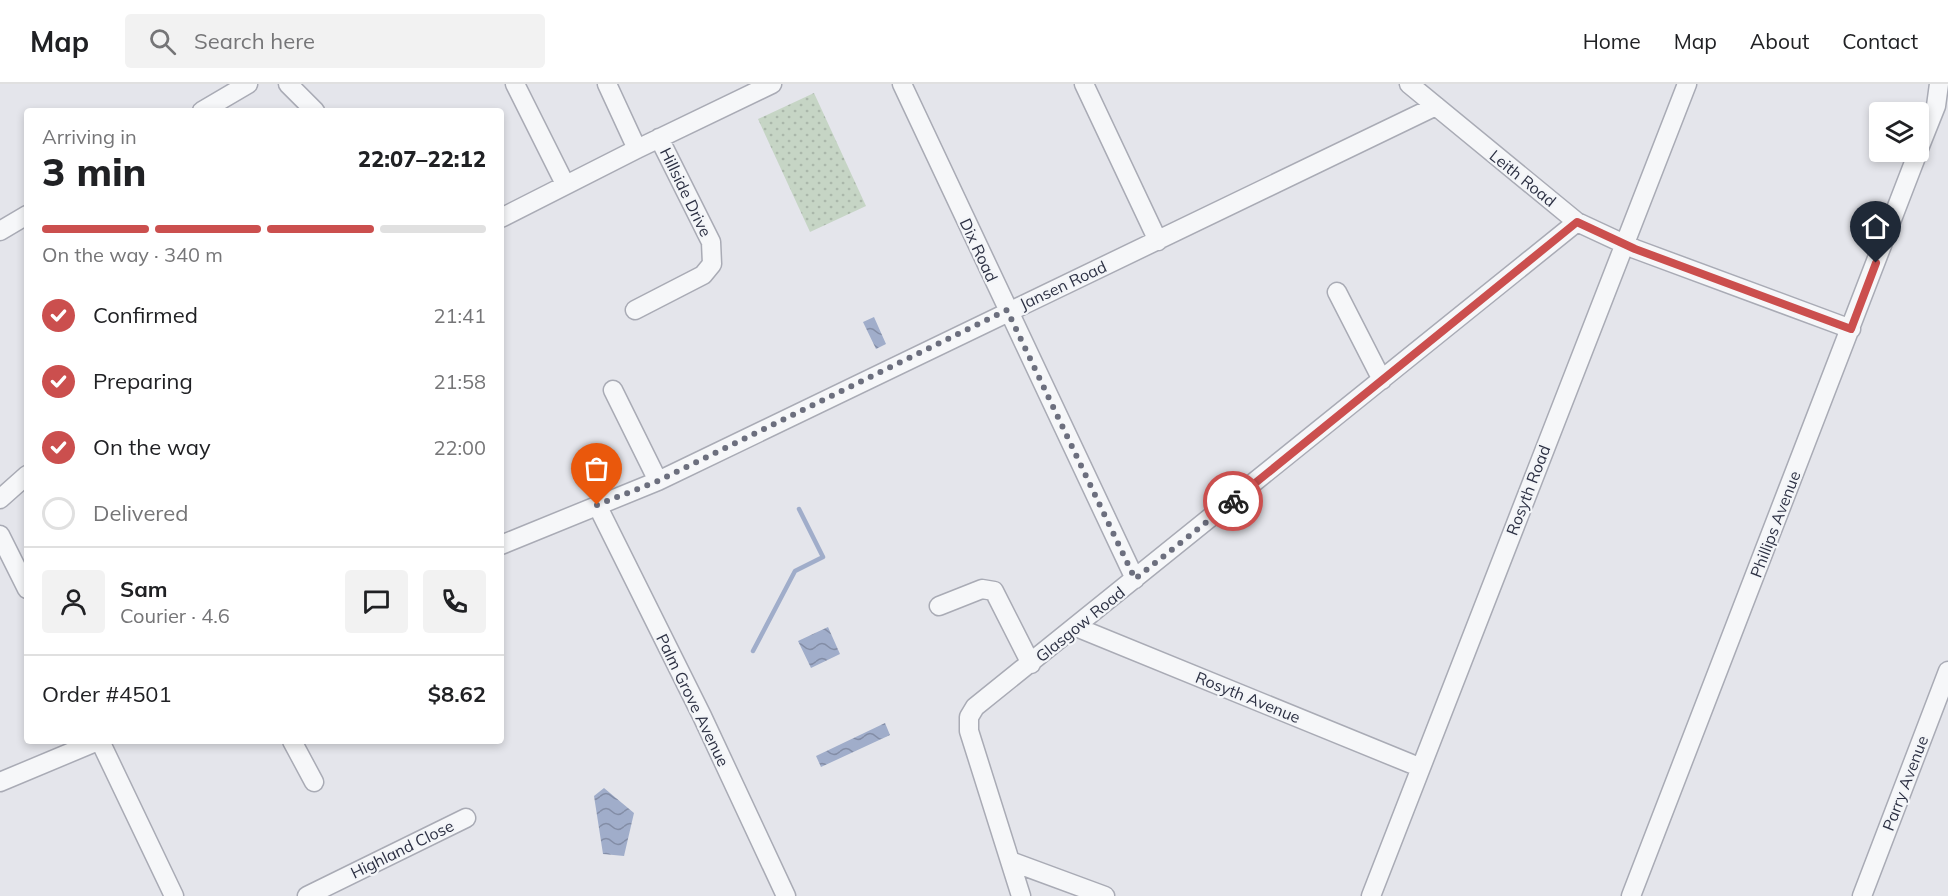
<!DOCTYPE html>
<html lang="en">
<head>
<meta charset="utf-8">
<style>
	:root { --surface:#fff; --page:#f2f2f2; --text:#202124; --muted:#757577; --line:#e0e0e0; --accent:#cb4f4e }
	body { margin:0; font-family:Mulish,sans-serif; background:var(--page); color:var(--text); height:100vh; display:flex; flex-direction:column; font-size:22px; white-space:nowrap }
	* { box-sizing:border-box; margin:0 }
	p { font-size:20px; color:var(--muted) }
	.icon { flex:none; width:33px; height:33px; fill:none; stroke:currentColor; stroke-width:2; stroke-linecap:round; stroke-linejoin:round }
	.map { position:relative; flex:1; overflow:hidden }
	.drawer { position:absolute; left:24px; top:24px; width:480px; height:636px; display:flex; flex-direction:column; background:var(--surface); border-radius:6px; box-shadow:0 3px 9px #0003 }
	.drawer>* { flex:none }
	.controls { position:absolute; left:1869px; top:18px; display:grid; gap:12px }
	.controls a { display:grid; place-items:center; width:60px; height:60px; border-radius:6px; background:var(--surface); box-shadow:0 3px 9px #0003; font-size:30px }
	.pin { position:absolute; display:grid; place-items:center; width:51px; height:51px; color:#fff; margin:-62px -26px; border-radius:50% 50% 50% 0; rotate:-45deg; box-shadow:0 0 6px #0007 }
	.pin .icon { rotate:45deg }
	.courier { position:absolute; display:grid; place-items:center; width:60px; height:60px; margin:-30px; border:4px solid #cb4f4e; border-radius:50%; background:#fff; color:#222; box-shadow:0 2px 8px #0007 }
	.headline em { font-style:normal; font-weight:800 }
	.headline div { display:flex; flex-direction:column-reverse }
	.headline { display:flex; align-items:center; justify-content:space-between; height:102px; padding:0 18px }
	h1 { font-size:39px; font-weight:800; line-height:45px }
	.bar { display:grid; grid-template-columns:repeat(4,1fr); gap:9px 6px; align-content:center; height:72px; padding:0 18px }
	.bar i { height:8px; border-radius:4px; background:var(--line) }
	.bar .current { background:var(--accent) }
	.bar p { grid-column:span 4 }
	.line { display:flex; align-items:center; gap:15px; padding:0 18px; border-top:2px solid var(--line) }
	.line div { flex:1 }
	.round { display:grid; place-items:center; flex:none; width:63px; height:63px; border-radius:6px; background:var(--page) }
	ol { padding:0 18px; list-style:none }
	li { display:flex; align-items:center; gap:18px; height:66px }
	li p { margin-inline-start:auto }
	li .icon { padding:6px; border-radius:50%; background:var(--accent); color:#fff; stroke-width:4 }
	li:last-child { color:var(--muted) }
	li i { width:33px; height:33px; border:3px solid var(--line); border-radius:50% }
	header { display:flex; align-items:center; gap:36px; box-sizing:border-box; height:84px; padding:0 30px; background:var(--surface); border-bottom:2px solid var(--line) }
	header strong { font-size:28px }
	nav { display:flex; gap:33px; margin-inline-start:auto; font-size:21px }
	.search { width:420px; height:54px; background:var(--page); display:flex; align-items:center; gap:15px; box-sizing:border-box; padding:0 21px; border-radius:6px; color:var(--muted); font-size:22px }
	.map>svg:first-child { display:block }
</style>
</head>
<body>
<header>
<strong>Map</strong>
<div class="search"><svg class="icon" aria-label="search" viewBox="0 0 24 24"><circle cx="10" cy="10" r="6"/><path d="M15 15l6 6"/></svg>Search here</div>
<nav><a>Home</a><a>Map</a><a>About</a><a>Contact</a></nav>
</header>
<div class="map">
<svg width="1948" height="812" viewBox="0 0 1948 812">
	<defs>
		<pattern id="grass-dots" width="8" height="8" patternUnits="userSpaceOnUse" patternTransform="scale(1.5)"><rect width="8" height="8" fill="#c6d5c5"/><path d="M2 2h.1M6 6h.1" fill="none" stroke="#aab7aa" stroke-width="1.8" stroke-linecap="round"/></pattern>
		<pattern id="water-waves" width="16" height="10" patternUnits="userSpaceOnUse" patternTransform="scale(1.5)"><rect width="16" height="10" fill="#a0adca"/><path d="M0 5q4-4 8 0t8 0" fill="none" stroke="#838da6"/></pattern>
	</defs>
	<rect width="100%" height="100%" fill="#e4e5eb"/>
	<path fill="url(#grass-dots)" d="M814,9l52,113 -56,26 -52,-113z"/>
	<path fill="url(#water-waves)" d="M874,233l12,27 -10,5 -13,-27z
		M828,543l12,27 -29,14 -13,-27z
		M885,639l5,12 -69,32 -5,-11z
		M604,704l30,25 -10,43 -21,-2 -9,-58z"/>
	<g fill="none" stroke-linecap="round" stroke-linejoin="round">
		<path stroke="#a0adca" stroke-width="4.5" d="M753,567l42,-80 28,-14 -24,-48"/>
		<defs>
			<path id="minor" d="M288,0l27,27
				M515,0l50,100
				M607,0l30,65
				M902,0l233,495
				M1084,0l74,157
				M1409,0l168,138 58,27 216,80
				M202,27l46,-27
				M1918,67l18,-45 3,-22
				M501,134l136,-69 135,-65
				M0,147l27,-16
				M1337,208l45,88
				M635,226l68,-35 9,-11 -1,-22 -52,-104
				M613,306l45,91
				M0,415l27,-24
				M597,421l105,211 84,180
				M0,451l27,54
				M501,461l157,-64 778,-375
				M939,522l43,-17 12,2 37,73
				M1076,543l343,140
				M100,657l74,155
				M292,657l22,41
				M0,698l98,-41
				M1010,777l95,35
				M307,812l159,-78
				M1021,812l-52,-165v-14l6,-10 602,-485
				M1371,812l316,-812
				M1631,812l287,-744
				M1862,812l86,-225"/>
		</defs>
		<use href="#minor" stroke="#a9abb5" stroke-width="21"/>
		<use href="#minor" stroke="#f6f7f9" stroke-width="18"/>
	</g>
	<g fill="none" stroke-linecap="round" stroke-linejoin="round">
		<path stroke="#6c6f7e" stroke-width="6" stroke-dasharray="0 10.8" d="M597,421l61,-24 349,-171 128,269 98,-78"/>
		<path stroke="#cb4f4e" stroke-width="8" d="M1233,417l344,-279 58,27 216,80 25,-66"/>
	</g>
	<g text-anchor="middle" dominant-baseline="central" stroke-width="4.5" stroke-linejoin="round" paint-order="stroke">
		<g font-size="16" fill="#2c3043" stroke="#f3f5f8">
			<text transform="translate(1523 94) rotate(39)">Leith Road</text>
			<text transform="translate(686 108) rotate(64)">Hillside Drive</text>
			<text transform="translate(979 166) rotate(65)">Dix Road</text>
			<text transform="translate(1063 201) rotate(-25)">Jansen Road</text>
			<text transform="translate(1528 406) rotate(-69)">Rosyth Road</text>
			<text transform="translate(1775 440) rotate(-69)">Phillips Avenue</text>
			<text transform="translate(1080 540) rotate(-39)">Glasgow Road</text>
			<text transform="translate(1248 613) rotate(22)">Rosyth Avenue</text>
			<text transform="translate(693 616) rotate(64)">Palm Grove Avenue</text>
			<text transform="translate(1905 699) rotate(-69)">Parry Avenue</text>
			<text transform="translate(402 765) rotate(-26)">Highland Close</text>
		</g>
	</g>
</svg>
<div class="controls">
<a><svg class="icon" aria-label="layers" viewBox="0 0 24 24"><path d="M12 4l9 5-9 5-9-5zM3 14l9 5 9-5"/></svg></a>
</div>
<div class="pin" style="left:597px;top:421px;background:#ea580c"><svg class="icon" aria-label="bag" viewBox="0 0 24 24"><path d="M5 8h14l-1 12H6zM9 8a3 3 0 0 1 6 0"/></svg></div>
<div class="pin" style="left:1876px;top:179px;background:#1f2937"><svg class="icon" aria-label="home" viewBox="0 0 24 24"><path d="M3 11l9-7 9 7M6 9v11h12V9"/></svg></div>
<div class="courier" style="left:1233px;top:417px"><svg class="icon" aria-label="bike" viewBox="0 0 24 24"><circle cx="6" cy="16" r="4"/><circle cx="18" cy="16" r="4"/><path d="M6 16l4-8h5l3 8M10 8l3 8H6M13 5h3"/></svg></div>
<section class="drawer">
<div class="headline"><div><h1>3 min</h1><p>Arriving in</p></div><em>22:07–22:12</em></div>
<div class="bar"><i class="current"></i><i class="current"></i><i class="current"></i><i></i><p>On the way · 340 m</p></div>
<ol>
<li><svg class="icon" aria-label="check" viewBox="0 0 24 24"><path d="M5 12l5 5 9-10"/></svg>Confirmed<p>21:41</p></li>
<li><svg class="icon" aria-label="check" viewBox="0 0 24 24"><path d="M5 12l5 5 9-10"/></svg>Preparing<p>21:58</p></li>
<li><svg class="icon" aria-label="check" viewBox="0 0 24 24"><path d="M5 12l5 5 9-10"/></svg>On the way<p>22:00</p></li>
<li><i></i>Delivered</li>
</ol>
<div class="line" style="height:108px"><a class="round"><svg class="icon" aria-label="person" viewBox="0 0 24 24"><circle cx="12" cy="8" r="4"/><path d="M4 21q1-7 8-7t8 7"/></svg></a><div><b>Sam</b><p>Courier · 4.6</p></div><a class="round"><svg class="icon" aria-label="chat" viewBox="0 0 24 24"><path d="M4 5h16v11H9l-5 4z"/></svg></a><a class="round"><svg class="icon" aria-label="phone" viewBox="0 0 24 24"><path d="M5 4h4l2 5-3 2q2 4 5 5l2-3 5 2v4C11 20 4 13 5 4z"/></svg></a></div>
<div class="line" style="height:78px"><div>Order #4501</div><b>$8.62</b></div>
</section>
</div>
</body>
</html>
